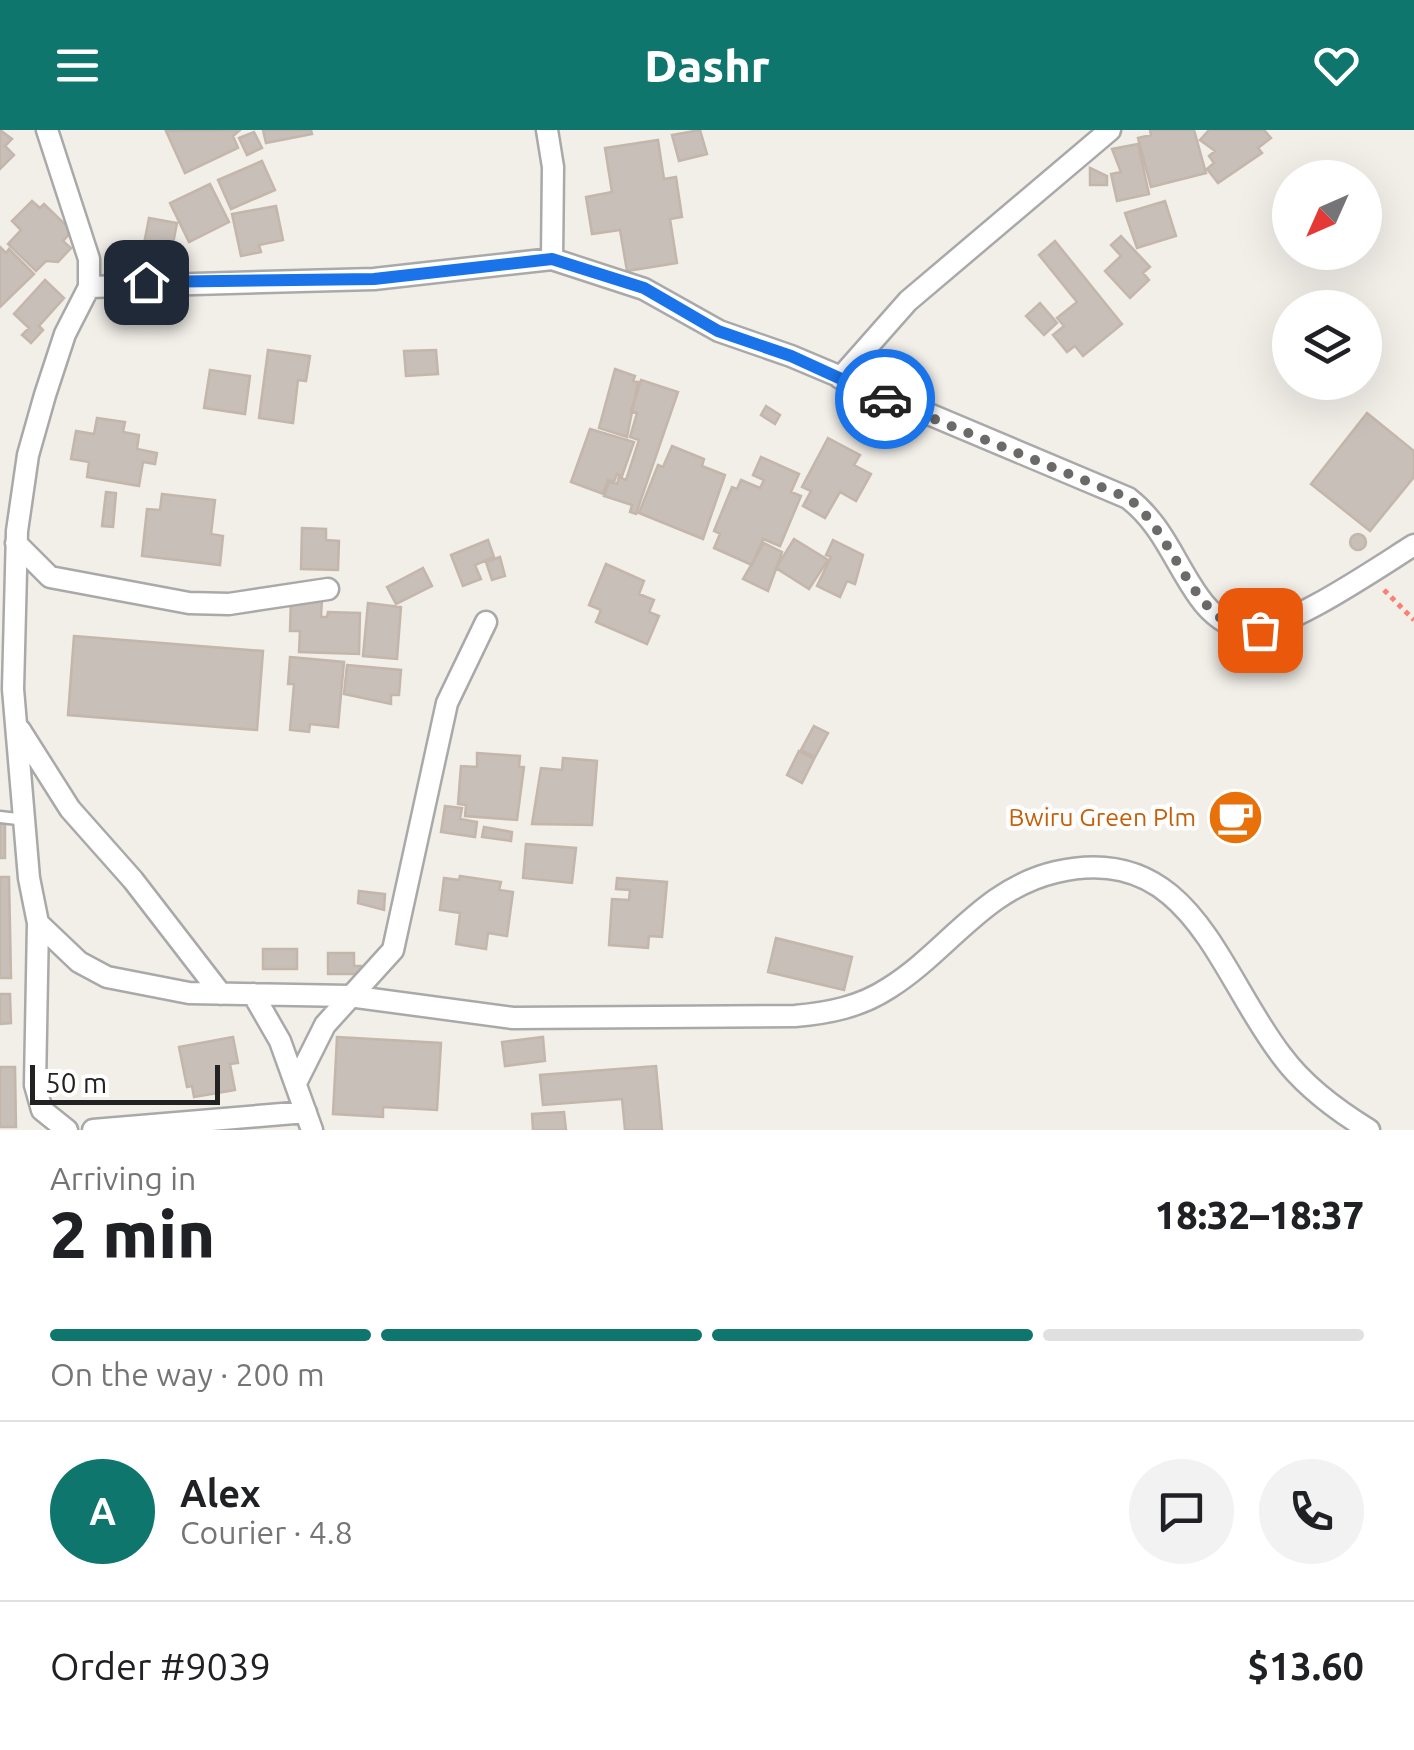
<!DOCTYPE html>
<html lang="en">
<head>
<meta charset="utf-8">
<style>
	:root { --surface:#fff; --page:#f2f2f2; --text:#202124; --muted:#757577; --line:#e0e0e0; --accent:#0f766e }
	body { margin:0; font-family:Ubuntu,sans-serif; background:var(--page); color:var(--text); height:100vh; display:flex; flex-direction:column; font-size:38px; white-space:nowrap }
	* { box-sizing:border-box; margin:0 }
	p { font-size:32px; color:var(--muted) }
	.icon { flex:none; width:55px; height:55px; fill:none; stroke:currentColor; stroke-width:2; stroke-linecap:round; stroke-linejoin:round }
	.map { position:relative; height:1000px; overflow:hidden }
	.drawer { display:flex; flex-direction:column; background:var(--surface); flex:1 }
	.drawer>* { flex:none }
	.needle { width:65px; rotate:225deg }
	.fabs { position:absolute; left:1272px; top:30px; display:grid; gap:20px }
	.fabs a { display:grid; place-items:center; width:110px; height:110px; border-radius:50%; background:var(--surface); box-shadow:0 10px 40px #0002; font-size:50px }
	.scale { position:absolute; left:30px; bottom:25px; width:190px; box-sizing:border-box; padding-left:10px; border:5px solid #222; border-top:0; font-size:28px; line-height:35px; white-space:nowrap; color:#222; -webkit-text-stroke:8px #fff; paint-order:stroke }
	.pin { position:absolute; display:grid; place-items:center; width:85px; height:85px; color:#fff; margin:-42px; border-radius:20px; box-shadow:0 5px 15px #0006 }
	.courier { position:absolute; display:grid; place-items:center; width:100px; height:100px; margin:-50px; border:8px solid #1a73e8; border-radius:50%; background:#fff; color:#222; box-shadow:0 2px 12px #0007 }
	.head em { font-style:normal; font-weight:800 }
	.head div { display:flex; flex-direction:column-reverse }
	.head { display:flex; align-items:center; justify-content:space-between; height:170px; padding:0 50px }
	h1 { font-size:65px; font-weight:800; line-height:75px }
	.bar { display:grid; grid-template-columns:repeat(4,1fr); gap:15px 10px; align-content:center; height:120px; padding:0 50px }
	.bar i { height:12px; border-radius:8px; background:var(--line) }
	.bar .current { background:var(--accent) }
	.bar p { grid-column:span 4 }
	.line { display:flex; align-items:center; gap:25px; padding:0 50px; border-top:2px solid var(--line) }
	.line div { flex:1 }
	.round { display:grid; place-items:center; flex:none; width:105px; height:105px; border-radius:52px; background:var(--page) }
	header { display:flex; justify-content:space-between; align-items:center; height:130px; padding:0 50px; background:var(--accent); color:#fff; font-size:45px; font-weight:800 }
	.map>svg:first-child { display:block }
</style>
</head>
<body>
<header><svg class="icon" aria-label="menu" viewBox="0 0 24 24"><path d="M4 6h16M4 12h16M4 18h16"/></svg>Dashr<svg class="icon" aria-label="heart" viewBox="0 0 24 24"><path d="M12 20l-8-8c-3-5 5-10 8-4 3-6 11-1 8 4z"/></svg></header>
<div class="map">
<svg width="1414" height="1000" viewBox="0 0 1414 1000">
	<rect width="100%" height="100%" fill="#f2efe9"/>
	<path fill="#c7bfb8" stroke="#c4b6ab" stroke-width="2.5" d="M0,0l12,9 -7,7 9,9 -14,14z
		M240,0l-7,6 5,12 -53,25 -19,-42z
		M263,0h48l1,4 -46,9z
		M700,0l7,24 -28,7 -7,-26z
		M1150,0h44l12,43 -55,14 -13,-49 13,-3z
		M1209,0h55l7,8 -13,10 4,5 -44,30 -11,-14 7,-6 -5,-7 6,-5 -15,-11z
		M254,2l8,16 -15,7 -8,-17z
		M658,10l6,39 12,-2 6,40 -12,2 7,44 -50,8 -7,-41 -28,4 -6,-37 26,-5 -7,-44z
		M1138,14l11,50 -32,7 -6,-27 10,-2 -9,-23z
		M262,31l13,29 -44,19 -13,-29z
		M1090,38l17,8v9h-17z
		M210,54l19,38 -40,20 -19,-39z
		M32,71l8,7 4,-4 28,27 -9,10 8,7 -13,14 -12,-1 -10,10 -28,-27 13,-14 -9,-9z
		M1165,71l11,35 -39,12 -12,-35z
		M276,76l7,34 -24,5 2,7 -20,4 -9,-42z
		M149,88l28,5 -6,31 -28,-5z
		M1121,106l29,31 -7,6 6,7 -19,18 -25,-27 16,-15 -10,-11z
		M1055,111l67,83 -39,32 -8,-10 -8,6 -14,-17 11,-9 -7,-8 20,-16 -38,-47z
		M0,117l6,6 3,-4 25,25 -34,33z
		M45,150l19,18 -25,28 4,4 -12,13 -9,-8 7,-7 -15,-14z
		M1040,173l17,20 -13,12 -18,-19z
		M268,220l42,6 -4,25 -8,-1 -5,43 -34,-5z
		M436,220l2,24 -32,2 -2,-25z
		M615,239l20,7 -2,5 5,1 -11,55 -28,-9z
		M210,240l40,6 -5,38 -41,-6z
		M641,250l37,12 -42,122 -6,-2 2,-7 -28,-9 5,-14 8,2 2,-7 7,3 13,-40 -9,-3 7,-24 -6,-2z
		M766,276l14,9 -5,9 -14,-9z
		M1367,283l47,38v26l-44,54 -59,-47z
		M97,288l28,4 -2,10 16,3 -2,14 20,4 -2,11 -12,-2 -4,24 -52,-9 2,-15 -18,-3 5,-28 18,3z
		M590,299l44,13 -12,34 -5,-2 -3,8 -6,-2 -5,14 -32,-12z
		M828,308l32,17 -6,10 17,9 -15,27 -16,-9 -15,26 -22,-12 8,-15 -9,-4z
		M672,316l32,13 -2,7 23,9 -22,64 -64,-26 19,-48 5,2z
		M761,327l38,17 -8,18 10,4 -21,50 -17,-7 -11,26 -38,-17 6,-14 -6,-3 18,-44 5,2 4,-9 19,8 4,-8 -11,-5z
		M106,362l10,1 -3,34 -11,-1z
		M162,364l53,6 -4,34 12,2 -3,29 -78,-9 5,-47 13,1z
		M302,398l24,1v11l13,1 -1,29 -37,-1z
		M1350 412a8 8 0 1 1 16 0a8 8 0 1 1-16 0Z
		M794,409l34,21 -19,29 -33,-21z
		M488,410l6,17 -19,8 6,14 -18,7 -12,-31z
		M833,410l30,15 -8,29 -8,-3 -7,16 -23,-11 14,-29 -5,-2z
		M764,413l18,9 -14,39 -25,-12z
		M500,427l5,19 -13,4 -6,-18z
		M606,434l38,17 -5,13 15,6 -5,12 10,4 -12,28 -51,-22 5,-12 -12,-5z
		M423,438l9,18 -36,18 -9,-17z
		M291,468l31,1 -1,18h6l1,-5 32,1 -1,41 -60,-2 1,-21h-10z
		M368,473l33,4 -4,52 -34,-3z
		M74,506l189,15 -6,79 -189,-15z
		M290,527l54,5 -6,65 -28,-3 -1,8 -19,-2 4,-46h-6z
		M347,535l54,5 -2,25h-8v9l-47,-10z
		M814,596l14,7 -13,24 -14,-7z
		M799,621l15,8 -12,24 -15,-8z
		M477,623l43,3 -1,11h5l-7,53 -52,-4 1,-11 -8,-1 3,-38 16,1z
		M563,628l34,3 -5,64 -60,-1 9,-56 21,2z
		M445,676l17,2 -2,11 17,3 -2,15 -34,-5z
		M0,693h5v35h-5z
		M484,697l28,5 -1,9 -29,-4z
		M526,714l50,4 -4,35 -49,-5z
		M460,746l41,6 -2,8 14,2 -6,44 -19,-3 -2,16 -30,-5 4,-31 -20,-3 4,-32 15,2z
		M0,747h9l2,101h-11z
		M617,748l50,4 -5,55 -13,-1 -1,12 -39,-3 3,-46 17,1 1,-10 -14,-1z
		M359,761l26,3 -1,16 -26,-7z
		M776,808l76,19 -8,33 -76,-18z
		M263,819h34v20h-34z
		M328,823h26v13h7v8h-33z
		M0,864h10l1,29 -11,1z
		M233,907l5,26 -8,1 5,26 -41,7 -2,-11 -5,1 -8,-40z
		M337,907l104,6 -4,67 -54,-3v10l-50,-3z
		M543,907l2,24 -40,5 -3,-24z
		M656,936l6,64h-37l-3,-31 -79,6 -3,-30z
		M0,937h15l1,60h-16z
		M564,982l2,18h-33l-1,-16z"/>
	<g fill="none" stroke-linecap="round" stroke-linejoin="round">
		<defs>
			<path id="lane" d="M0,687l26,3"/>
			<path id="street" d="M47,0l42,129v28l-24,47 -20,61 -17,60 -11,76 -4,158 16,189 9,45 41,39 28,15 82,16 160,3 164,22 282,-2c34,-3 65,-9 94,-28 59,-37 94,-99 167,-116 135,-31 161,100 226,184 22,30 56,55 87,74
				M547,0l6,37 -1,92
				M89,157l285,-8 178,-20 92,30 75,42 72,25 337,142c35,27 46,64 71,99 11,16 30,32 50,33 37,1 131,-64 165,-85
				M840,248l68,-77 202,-171
				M16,413l34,34 139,26 40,1 99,-15
				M20,600l50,79 63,71 88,114
				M38,793l-3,162 7,25 25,20
				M253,864l27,47 32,89
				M296,953l29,-58 68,-75 54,-247 39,-81
				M93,1000l213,-18"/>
		</defs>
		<use href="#lane" stroke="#a9a9a9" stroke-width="15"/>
		<use href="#street" stroke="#a9a9a9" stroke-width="25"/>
		<path stroke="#fa8072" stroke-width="5" stroke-dasharray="5 5" stroke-linecap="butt" d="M1384,460l30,30"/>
		<use href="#lane" stroke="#fff" stroke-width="10"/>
		<use href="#street" stroke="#fff" stroke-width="20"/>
	</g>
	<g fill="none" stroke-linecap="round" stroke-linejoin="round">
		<path stroke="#6b6a68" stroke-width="10" stroke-dasharray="0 18" d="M885,269l243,99c50,38 65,135 132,132"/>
		<path stroke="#1a73e8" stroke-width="12" d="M146,152l228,-3 178,-20 92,29 74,43 73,25 94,43"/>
	</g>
	<defs>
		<symbol id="cafe-disc" viewBox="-11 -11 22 22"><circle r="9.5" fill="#e8710a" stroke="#fff"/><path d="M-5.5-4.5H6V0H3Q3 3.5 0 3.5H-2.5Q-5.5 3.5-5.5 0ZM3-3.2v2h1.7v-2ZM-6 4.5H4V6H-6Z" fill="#fff"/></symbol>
	</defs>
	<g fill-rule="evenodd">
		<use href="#cafe-disc" x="1204" y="656" width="63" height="63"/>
	</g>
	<g text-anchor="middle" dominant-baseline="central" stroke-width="9" stroke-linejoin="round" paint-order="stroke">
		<g font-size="25" fill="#c56008" stroke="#fff" text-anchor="end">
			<text x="1196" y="687">Bwiru Green Plm</text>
		</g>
	</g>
</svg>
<div class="fabs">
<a><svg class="needle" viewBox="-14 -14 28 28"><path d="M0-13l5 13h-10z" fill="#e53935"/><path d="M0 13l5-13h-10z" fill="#757577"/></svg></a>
<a><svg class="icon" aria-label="layers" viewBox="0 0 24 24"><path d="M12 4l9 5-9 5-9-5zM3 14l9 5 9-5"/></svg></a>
</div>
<div class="scale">50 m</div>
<div class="pin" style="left:1260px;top:500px;background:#ea580c"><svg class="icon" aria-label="bag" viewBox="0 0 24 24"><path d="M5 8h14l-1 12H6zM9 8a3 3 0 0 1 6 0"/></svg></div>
<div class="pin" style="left:146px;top:152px;background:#1f2937"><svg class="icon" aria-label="home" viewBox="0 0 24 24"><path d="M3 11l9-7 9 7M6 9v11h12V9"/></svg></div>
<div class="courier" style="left:885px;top:269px"><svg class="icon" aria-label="car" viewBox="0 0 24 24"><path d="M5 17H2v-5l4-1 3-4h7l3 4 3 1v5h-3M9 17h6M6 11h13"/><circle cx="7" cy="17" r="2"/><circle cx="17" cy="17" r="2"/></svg></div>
</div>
<section class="drawer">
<div class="head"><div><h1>2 min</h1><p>Arriving in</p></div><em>18:32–18:37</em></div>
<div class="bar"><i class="current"></i><i class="current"></i><i class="current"></i><i></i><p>On the way · 200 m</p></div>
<div class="line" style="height:180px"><b class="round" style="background:var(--accent);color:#fff">A</b><div><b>Alex</b><p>Courier · 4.8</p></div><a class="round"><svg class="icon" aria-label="chat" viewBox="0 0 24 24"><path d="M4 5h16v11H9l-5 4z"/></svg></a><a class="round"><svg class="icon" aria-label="phone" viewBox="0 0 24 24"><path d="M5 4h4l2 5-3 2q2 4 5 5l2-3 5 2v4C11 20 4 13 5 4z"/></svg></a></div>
<div class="line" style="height:130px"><div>Order #9039</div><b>$13.60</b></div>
</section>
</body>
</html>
